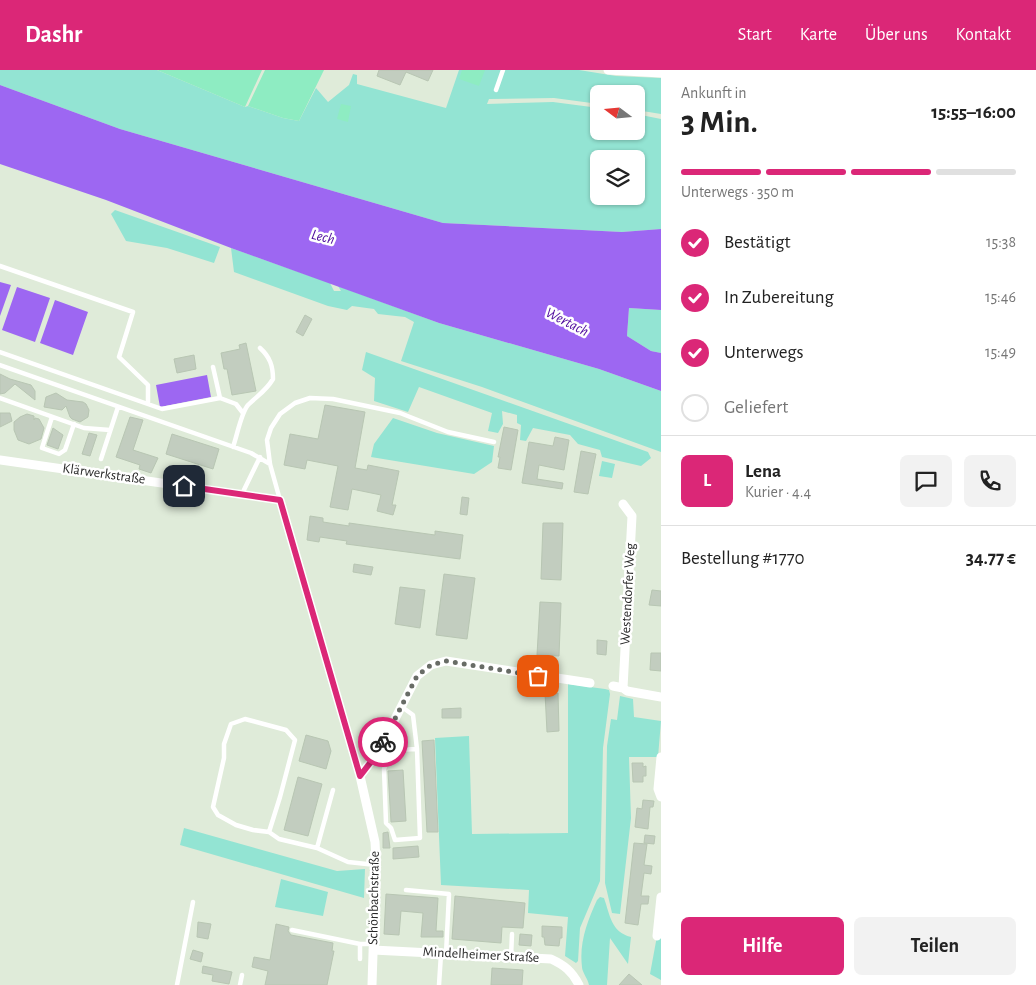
<!DOCTYPE html>
<html lang="de">
<head>
<meta charset="utf-8">
<style>
	:root { --surface:#fff; --page:#f2f2f2; --text:#222; --muted:#767676; --line:#e0e0e0; --accent:#db2777 }
	body { margin:0; font-family:"Alegreya Sans",sans-serif; background:var(--page); color:var(--text); height:100vh; display:flex; flex-direction:column; font-size:19px; white-space:nowrap }
	* { box-sizing:border-box; margin:0 }
	p { font-size:16px; color:var(--muted) }
	.icon { flex:none; width:28px; height:28px; fill:none; stroke:currentColor; stroke-width:2; stroke-linecap:round; stroke-linejoin:round }
	.map { position:relative; flex:1; overflow:hidden }
	.panel { display:flex; flex-direction:column; background:var(--surface); width:375px }
	.panel>* { flex:none }
	.needle { width:32px; rotate:286deg }
	.controls { position:absolute; left:590px; top:15px; display:grid; gap:10px }
	.controls a { display:grid; place-items:center; width:55px; height:55px; border-radius:8px; background:var(--surface); box-shadow:0 1px 4px #0004; font-size:25px }
	.pin { position:absolute; display:grid; place-items:center; width:42px; height:42px; color:#fff; margin:-21px; border-radius:10px; box-shadow:0 2px 8px #0006 }
	.courier { position:absolute; display:grid; place-items:center; width:50px; height:50px; margin:-25px; border:4px solid #db2777; border-radius:50%; background:#fff; color:#222; box-shadow:0 1px 6px #0007 }
	.head em { font-style:normal; font-weight:700 }
	.head div { display:flex; flex-direction:column-reverse }
	.head { display:flex; align-items:center; justify-content:space-between; height:85px; padding:0 20px }
	h1 { font-size:32px; font-weight:700; line-height:38px }
	.bar { display:grid; grid-template-columns:repeat(4,1fr); gap:8px 5px; align-content:center; height:60px; padding:0 20px }
	.bar i { height:6px; border-radius:4px; background:var(--line) }
	.bar .active { background:var(--accent) }
	.bar p { grid-column:span 4 }
	.line { display:flex; align-items:center; gap:12px; padding:0 20px; border-top:1px solid var(--line) }
	.line div { flex:1 }
	.round { display:grid; place-items:center; flex:none; width:52px; height:52px; border-radius:8px; background:var(--page) }
	ol { padding:0 20px; list-style:none }
	li { display:flex; align-items:center; gap:15px; height:55px }
	li p { margin-inline-start:auto }
	li .icon { padding:5px; border-radius:50%; background:var(--accent); color:#fff; stroke-width:4 }
	li:last-child { color:var(--muted) }
	li i { width:28px; height:28px; border:2px solid var(--line); border-radius:50% }
	.primary-button { display:flex; gap:10px; margin-top:auto; padding:10px 20px }
	.primary-button a { flex:1; height:58px; border-radius:8px; background:var(--accent); color:#fff; font-size:20px; font-weight:700; line-height:58px; text-align:center }
	.primary-button a+a { background:var(--page); color:var(--text) }
	header { display:flex; align-items:center; gap:30px; box-sizing:border-box; height:70px; padding:0 25px; background:var(--accent); color:#fff }
	header strong { font-size:24px }
	nav { display:flex; gap:28px; margin-inline-start:auto; font-size:18px }
	main { display:flex; flex:1; min-height:0 }
	.map>svg:first-child { display:block }
</style>
</head>
<body>
<header>
<strong>Dashr</strong>
<nav><a>Start</a><a>Karte</a><a>Über uns</a><a>Kontakt</a></nav>
</header>
<main>
<div class="map">
<svg width="661" height="915" viewBox="0 0 661 915">
	<rect width="100%" height="100%" fill="#dfebd9"/>
	<path fill="#93e4d3" fill-rule="evenodd" d="M0,0h157l88,37 3,-1 35,12 16,3 17,-33 12,14 21,-17 4,-11 4,1v9l89,24 13,-38h120l37,6 45,2v36l-25,-4v-16h-37v10l-45,-6 -65,1 -2,5 66,-2 46,6v23h37v-17l25,5v110l-39,3 -179,-9 -323,-94 -120,-44zM599,89h37v37h-37z
		M115,140l105,37 -6,16 -47,-15 -41,-7 -15,-27z
		M231,178l99,35 4,8h7l-3,-5 101,37 160,46 62,22v61l-179,-65 -81,-26 13,-39 -9,-5 -27,-3 -4,-5 -22,-3 -5,4 -19,-4 -94,-34z
		M629,238l32,2v43l-10,-2 -24,-15z
		M366,282l282,100 3,6 -10,8 -39,-9 -2,-7 -22,-6 -8,-9 -37,-7 -7,13 -6,-1 1,-15 -4,-2v-8l-15,-4 1,13 -5,9 -10,-2 4,-18 -73,-26 -11,25 -34,-11 1,-23 -13,-8z
		M393,348l44,15 57,13 -2,16 -18,12 -103,-17 3,-13z
		M602,391l13,3 -3,14 -13,-2z
		M568,614l37,5 4,1 1,4 -7,54 -3,133 -20,47 -2,33 -2,2 -11,-7 3,-39 -40,-4 1,-23 -88,-5 -6,-147 34,-2 3,98 96,-1z
		M620,626l13,3 1,18 27,4 -3,36h-29l2,61 -11,96 -8,-1 -7,-30 2,-137 4,-27 6,1z
		M184,758l153,43 28,-2 -1,29 -184,-53z
		M281,809l47,13 -5,24 -48,-9z
		M600,827l4,1c6,17 7,34 27,39l-3,27 -18,-26 -3,47h-18c-1,-6 -7,-13 -7,-18 -3,-24 5,-45 15,-67z
		M657,866h4v44l-11,-6z"/>
	<path fill="#8eecc2" d="M157,0h105l-17,37z
		M265,0h59l-25,51 -16,-3 -35,-12z
		M462,0h23l-6,16 -20,-7z
		M341,34l10,2 -3,16 -11,-3z"/>
	<path fill="#9d67f2" d="M0,15l120,44 323,94 179,9 39,-3v81l-32,-2 -2,28 24,15 10,2v38l-62,-22 -160,-46 -208,-75 -125,-48 -106,-36z
		M0,212l11,3 -11,31z
		M17,217l33,11 -15,44 -33,-12z
		M55,230l33,12 -15,43 -33,-12z
		M207,305l4,22 -51,10 -4,-22z"/>
	<path fill="#c2cdbf" stroke="#b8c6b3" d="M379,0h54l-5,11 -22,-9 -6,13 -23,-9z
		M305,245l7,4 -9,17 -7,-4z
		M246,273l10,48 -24,4 -5,-26h-3l-3,-16 19,-4 -1,-4z
		M194,285l2,14 -19,4 -3,-14z
		M0,304l10,5 21,6 4,6v9l-20,-16 -10,9 -5,1z
		M56,323l11,7 16,2 3,2 3,6 -1,7 -8,5 -8,-3 -2,-2 -4,-11 -4,4 -18,-3 2,-10z
		M325,335l40,7 -10,56 12,2 1,-5 31,6 -7,34h4l-3,10 -16,-4 4,-16 -29,-6 -4,21 -18,-3 8,-41 -31,-6 -2,9 -21,-4 6,-31 28,5z
		M0,343h10l2,8 -12,6z
		M27,344l7,2v4l1,-2 4,1 5,9 -3,11 -12,5 -11,-4 -4,-10v-8l6,-5z
		M130,347l13,3 -10,30 25,8 -7,15 -12,-4 1,-4 -24,-8z
		M504,357l14,3 -7,40 -13,-2 2,-11h-2z
		M53,358l10,7 -5,14 -11,-4z
		M89,363l8,2 -7,21 -8,-2z
		M172,364l47,15 -6,20 -47,-15z
		M555,367l14,3 -5,30 -25,-5 -2,14 26,4 -1,6 -40,-6 7,-41 24,4z
		M581,381l15,3 -8,40 -14,-2z
		M462,427l7,1 -2,17 -7,-1z
		M310,446l13,2v4l26,4v-3l86,12v-4l28,4 -3,24 -114,-15 1,-3 -27,-4 -1,5 -12,-2z
		M543,453h20l-2,57 -20,-1z
		M354,494l19,3 -2,8 -18,-3z
		M444,504l31,4 -8,61 -31,-4z
		M400,517l25,3 -5,38 -25,-4z
		M652,520l9,1v15l-12,-1z
		M540,532l21,1 -2,53 -22,-1z
		M597,570l10,1 -1,14 -9,-1z
		M651,583h10v18l-11,-1z
		M545,623h13l1,38 -12,1z
		M461,638v10h-19v-9z
		M306,665l22,6 3,10 -5,18 -27,-8z
		M434,670l4,92h-11l-5,-91z
		M632,693h11v4l3,-1v10h-3v6h-10z
		M403,700l3,51 -15,1 -3,-51z
		M298,707l24,7 -14,52 -24,-6z
		M643,730l11,1 -1,6h-3l-2,22 -13,-2 2,-19 5,1z
		M388,762l2,16h-7v-15z
		M645,765l10,1 -1,8 -10,-1z
		M634,773l13,1 -3,21 8,1 -1,8 -7,-1 -3,23h8l-1,8h-7l-3,21 -13,-2z
		M418,776l1,11 -26,2v-11z
		M386,824l52,4 -2,33h7v6h-22l2,-24 -22,-2 -2,24 -15,-1z
		M455,826l70,7 -2,25 -21,-1 -1,16 -49,-4z
		M198,852l13,2 -3,15 -11,-2z
		M276,854l13,3 -1,4 3,4 42,8 -1,8h2l-7,34h-62l3,-14 -16,-4 2,-10 16,3z
		M542,856l20,1v11h-2l-1,8 -14,-1 -1,-8h-2z
		M520,864l12,1 -1,11 -12,-1z
		M193,880l10,3 -2,9 -11,-3z
		M203,896l29,6 -3,12 -17,-3 1,-6 -11,-2z
		M492,898l31,2 -1,15h-31z
		M629,904l13,11h-23z"/>
	<g fill="none" stroke-linecap="round" stroke-linejoin="round">
		<path stroke="#fff" stroke-width="4.5" d="M496,20l7,-20
			M0,196l133,46 -14,45 29,28v19
			M0,282l162,57 58,-11
			M0,295l251,88 19,11
			M213,297l7,31 16,6 7,9
			M0,328l84,30 26,2
			M52,347l-10,31 17,6 6,-4 9,-26
			M233,377c4,-11 8,-34 15,-42 9,-9 18,-14 25,-26 0,-13 -3,-22 -13,-31
			M101,389l17,-52
			M242,424l18,-37
			M280,430l-10,-36 -3,-24 4,-12 9,-14 15,-11 15,-5 23,1 67,14 48,19 46,10
			M402,637l11,8 4,34 3,89 -25,2 -4,-12 -5,-5 -2,-54 4,-10 7,-9 22,-1
			M333,720l-16,58 31,14 28,3
			M269,762l11,-35 15,-57 -9,-10 -41,-11 -14,5 -7,20v14l-11,49 5,8 18,10 17,5 16,2 10,7 38,9
			M406,820l43,4 -3,60
			M292,860l68,14h13
			M511,887l1,-23
			M360,889v-15
			M177,915l16,-83
			M240,915l2,-10
			M439,915l2,-31"/>
		<path stroke="#fff" stroke-width="9" d="M608,0l53,3
			M0,390l280,40 80,276 15,66 1,19 -4,124
			M613,616l10,2 4,3 34,6
			M623,618l9,-172 -9,-12
			M661,687l-3,32 3,8
			M360,706l17,-22 40,-78 14,-11 15,-4 144,22
			M657,866l4,-39
			M373,880l178,9c13,6 21,12 28,26"/>
	</g>
	<g fill="none" stroke-linecap="round" stroke-linejoin="round">
		<path stroke="#686c66" stroke-width="5" stroke-dasharray="0 9" d="M383,672l34,-66 14,-11 15,-4 92,15"/>
		<path stroke="#db2777" stroke-width="6" d="M184,416l96,14 80,276 17,-22 6,-12"/>
	</g>
	<g text-anchor="middle" dominant-baseline="central" stroke-width="5" stroke-linejoin="round" paint-order="stroke">
		<g font-size="14" fill="#282828" stroke="#fff">
			<text transform="translate(104 404) rotate(8)">Klärwerkstraße</text>
			<text transform="translate(628 524) rotate(-87)">Westendorfer Weg</text>
			<text transform="translate(374 828) rotate(-89)">Schönbachstraße</text>
			<text transform="translate(481 885) rotate(3)">Mindelheimer Straße</text>
		</g>
		<g font-size="15" font-style="italic" fill="#4d099c" stroke="#fff">
			<text transform="translate(323 167) rotate(14)">Lech</text>
			<text transform="translate(567 252) rotate(27)">Wertach</text>
		</g>
	</g>
</svg>
<div class="controls">
<a><svg class="needle" viewBox="-14 -14 28 28"><path d="M0-13l5 13h-10z" fill="#e53935"/><path d="M0 13l5-13h-10z" fill="#767676"/></svg></a>
<a><svg class="icon" aria-label="layers" viewBox="0 0 24 24"><path d="M12 4l9 5-9 5-9-5zM3 14l9 5 9-5"/></svg></a>
</div>
<div class="pin" style="left:538px;top:606px;background:#ea580c"><svg class="icon" aria-label="bag" viewBox="0 0 24 24"><path d="M5 8h14l-1 12H6zM9 8a3 3 0 0 1 6 0"/></svg></div>
<div class="pin" style="left:184px;top:416px;background:#1f2937"><svg class="icon" aria-label="home" viewBox="0 0 24 24"><path d="M3 11l9-7 9 7M6 9v11h12V9"/></svg></div>
<div class="courier" style="left:383px;top:672px"><svg class="icon" aria-label="bike" viewBox="0 0 24 24"><circle cx="6" cy="16" r="4"/><circle cx="18" cy="16" r="4"/><path d="M6 16l4-8h5l3 8M10 8l3 8H6M13 5h3"/></svg></div>
</div>
<section class="panel">
<div class="head"><div><h1>3 Min.</h1><p>Ankunft in</p></div><em>15:55–16:00</em></div>
<div class="bar"><i class="active"></i><i class="active"></i><i class="active"></i><i></i><p>Unterwegs · 350 m</p></div>
<ol>
<li><svg class="icon" aria-label="check" viewBox="0 0 24 24"><path d="M5 12l5 5 9-10"/></svg>Bestätigt<p>15:38</p></li>
<li><svg class="icon" aria-label="check" viewBox="0 0 24 24"><path d="M5 12l5 5 9-10"/></svg>In Zubereitung<p>15:46</p></li>
<li><svg class="icon" aria-label="check" viewBox="0 0 24 24"><path d="M5 12l5 5 9-10"/></svg>Unterwegs<p>15:49</p></li>
<li><i></i>Geliefert</li>
</ol>
<div class="line" style="height:90px"><b class="round" style="background:var(--accent);color:#fff">L</b><div><b>Lena</b><p>Kurier · 4.4</p></div><a class="round"><svg class="icon" aria-label="chat" viewBox="0 0 24 24"><path d="M4 5h16v11H9l-5 4z"/></svg></a><a class="round"><svg class="icon" aria-label="phone" viewBox="0 0 24 24"><path d="M5 4h4l2 5-3 2q2 4 5 5l2-3 5 2v4C11 20 4 13 5 4z"/></svg></a></div>
<div class="line" style="height:65px"><div>Bestellung #1770</div><b>34.77 €</b></div>
<div class="primary-button"><a>Hilfe</a><a>Teilen</a></div>
</section>
</main>
</body>
</html>
